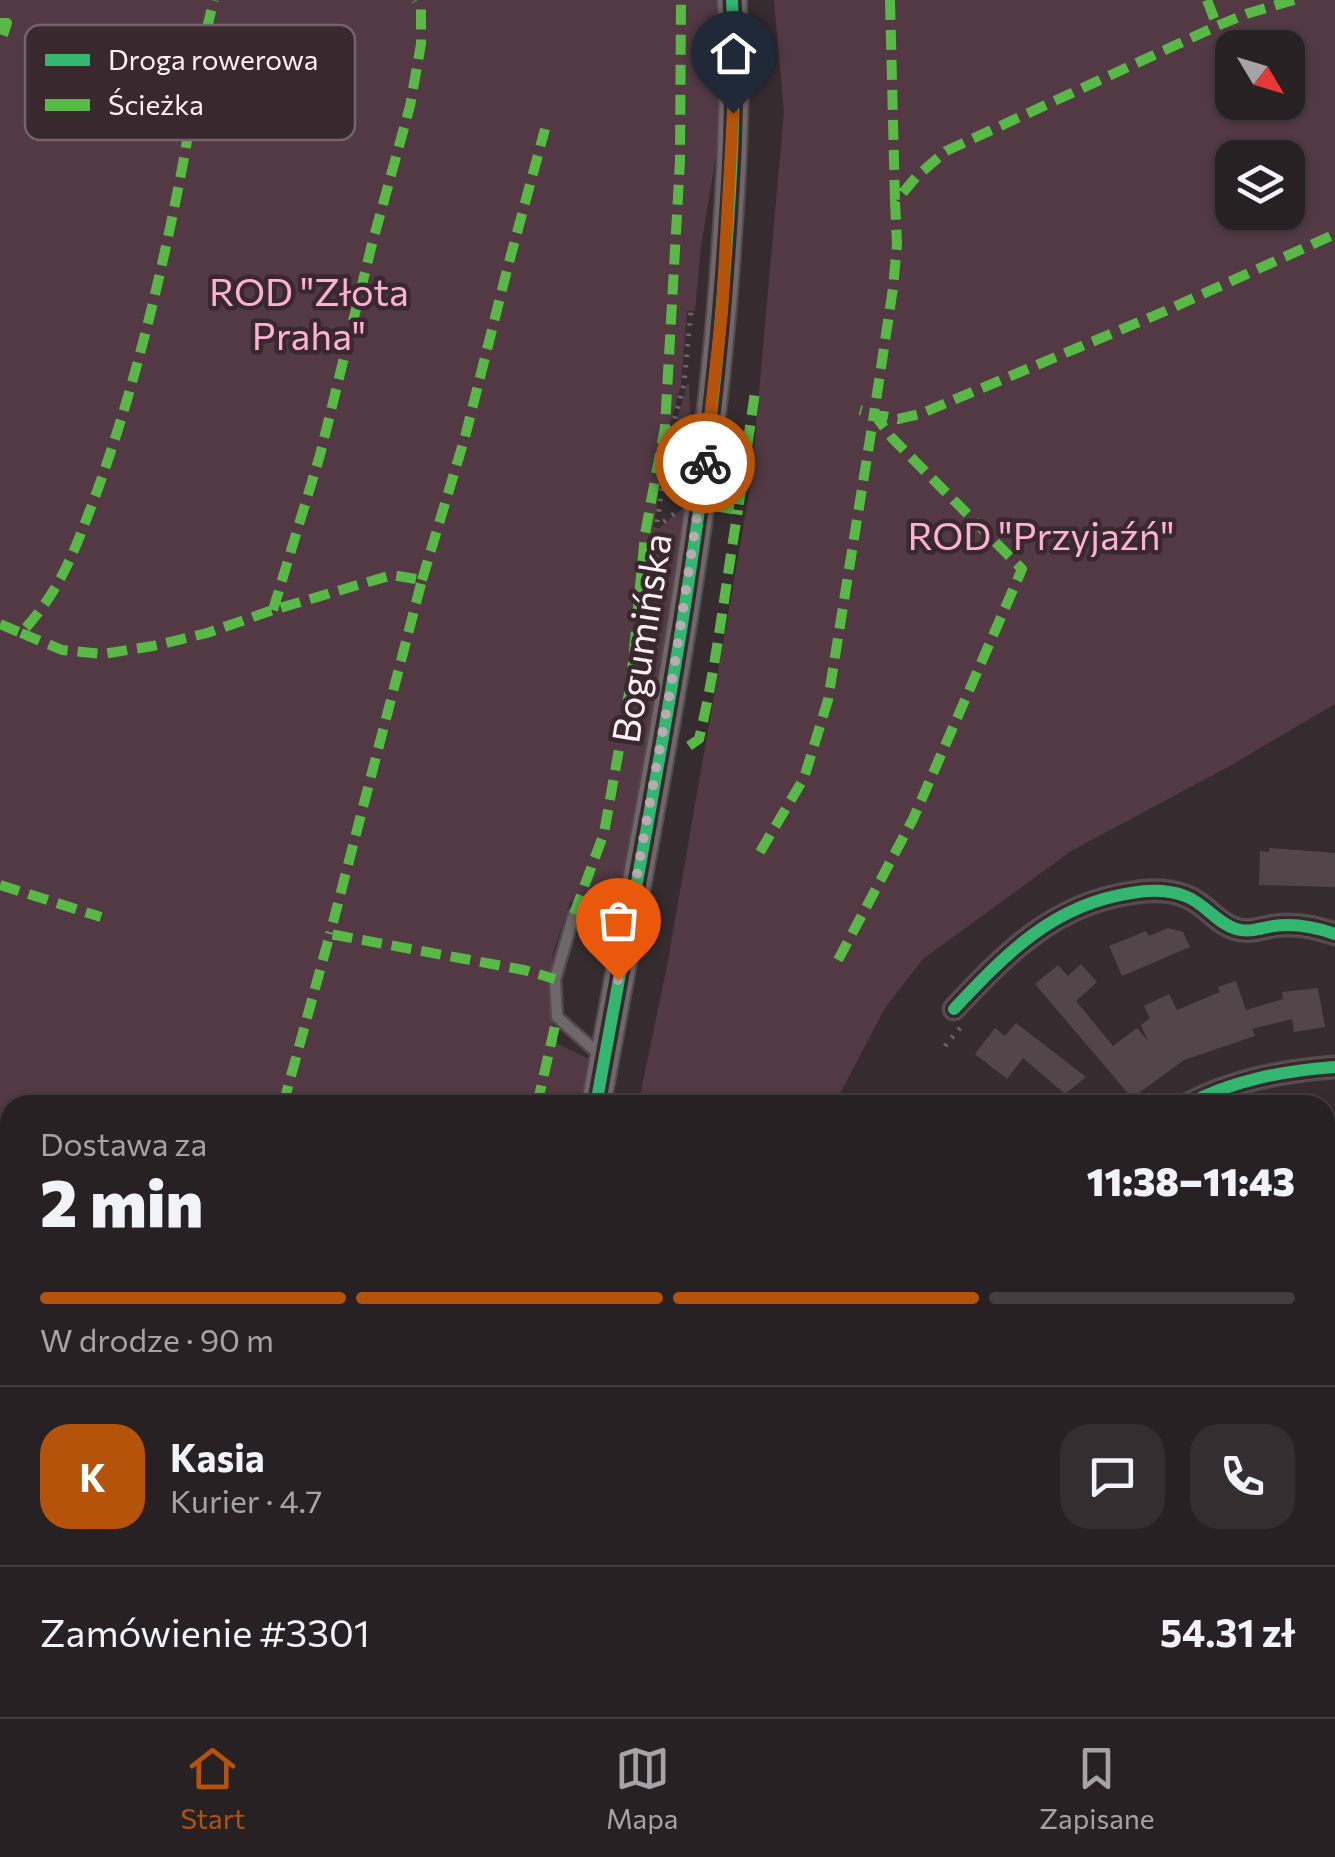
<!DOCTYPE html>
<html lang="pl">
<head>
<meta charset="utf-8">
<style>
	:root { --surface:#282124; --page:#342e31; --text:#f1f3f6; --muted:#a5a3a6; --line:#443e41; --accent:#b45309 }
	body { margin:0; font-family:Commissioner,sans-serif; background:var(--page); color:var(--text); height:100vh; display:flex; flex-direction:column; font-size:38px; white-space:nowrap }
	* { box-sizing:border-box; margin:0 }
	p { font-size:32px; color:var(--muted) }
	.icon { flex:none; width:55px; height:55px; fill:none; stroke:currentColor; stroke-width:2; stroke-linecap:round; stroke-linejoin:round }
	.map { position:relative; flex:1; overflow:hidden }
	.sheet { position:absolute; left:0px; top:1095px; width:1335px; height:622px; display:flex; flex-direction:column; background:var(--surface); border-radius:30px 30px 0 0; box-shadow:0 2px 8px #0004,0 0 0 2px var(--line) }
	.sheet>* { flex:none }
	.needle { width:65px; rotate:128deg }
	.buttons { position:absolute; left:1215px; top:30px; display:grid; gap:20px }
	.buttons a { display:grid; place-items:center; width:90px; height:90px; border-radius:20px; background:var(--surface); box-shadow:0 2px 8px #0004,0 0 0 2px var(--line); font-size:50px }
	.pin { position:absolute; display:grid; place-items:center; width:85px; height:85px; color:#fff; margin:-102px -42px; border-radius:50% 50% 50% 0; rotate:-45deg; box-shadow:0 0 10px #0007 }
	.pin .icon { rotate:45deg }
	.courier { position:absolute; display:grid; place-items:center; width:100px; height:100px; margin:-50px; border:8px solid #b45309; border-radius:50%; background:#fff; color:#222; box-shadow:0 2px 12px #0007 }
	.overview em { font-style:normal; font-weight:800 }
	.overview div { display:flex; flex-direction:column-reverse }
	.overview { display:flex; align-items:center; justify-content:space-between; height:170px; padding:0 40px }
	h1 { font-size:65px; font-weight:800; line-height:75px }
	.bar { display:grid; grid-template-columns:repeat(4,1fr); gap:15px 10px; align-content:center; height:120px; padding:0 40px }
	.bar i { height:12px; border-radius:8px; background:var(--line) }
	.bar .active { background:var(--accent) }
	.bar p { grid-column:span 4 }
	.line { display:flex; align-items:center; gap:25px; padding:0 40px; border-top:2px solid var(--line) }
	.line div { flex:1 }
	.round { display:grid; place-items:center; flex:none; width:105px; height:105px; border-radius:30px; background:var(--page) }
	.tab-bar { display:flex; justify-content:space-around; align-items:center; height:140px; border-top:2px solid var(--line); background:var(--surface); font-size:28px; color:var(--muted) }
	.tab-bar a { display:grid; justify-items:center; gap:5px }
	.tab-bar .active { color:var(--accent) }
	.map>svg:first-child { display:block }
</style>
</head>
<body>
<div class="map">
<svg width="1335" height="1717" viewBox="0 0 1335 1717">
	<rect width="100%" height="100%" fill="#362c30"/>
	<path fill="#523943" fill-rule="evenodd" d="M0,0h718l2,131 -19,116 -6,64h-8l-6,73 -17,62 -10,81 5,1 24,-20 4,1 -26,160 -40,216 -51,17 -17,51 -4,55 9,36 31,15 -8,46h-571v603h464l-1,9h-473z
		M774,0h561v704l-107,63 -157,84 -148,108 -38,49 -51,97h-196l29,-139 84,-484 33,-370zM1232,48h56v54h-56zM1232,158h56v54h-56z
		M687,384h2l3,83 -4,26 -3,-4 -15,-43z
		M520,1708h93l-3,9h-92z"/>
	<path fill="#53464b" d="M1269,848l66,5v34l-76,-2 1,-34 9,1z
		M1168,928l15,4 7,15 -68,29 -13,-30 37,-15 3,5z
		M1081,964l16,18 -21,19 37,45 24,-18 11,13 -7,-16 9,-7 -6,-12 25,-12 8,16 43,-18 -2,-5 18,-6 10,29 37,-11 -1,-7 36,-4 7,39 -31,5 -2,-13 -40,10 3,7 -71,24 -52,38 -97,-114 23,-19 10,11z
		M1016,1023l70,54 -21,17 -42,-36 -16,21 -32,-25 20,-26 10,8z"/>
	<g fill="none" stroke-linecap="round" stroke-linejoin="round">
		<defs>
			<path id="lane" d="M574,914l-19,65 2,38 43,38"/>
			<path id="street" d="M954,1009c52,-55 98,-104 177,-116 17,-3 38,-3 54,3 20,7 31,27 51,33 14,4 25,-1 38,-3 21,-3 41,1 61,8
				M1186,1105c47,-25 97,-34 149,-38
				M1325,1345h10
				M1325,1579l10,1
				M874,1717l2,-9
				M1093,1717l3,-9"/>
			<path id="secondary" d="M596,1105c49,-273 107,-547 128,-825 7,-93 13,-187 8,-280
				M486,1717l2,-9"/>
		</defs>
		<use href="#lane" stroke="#534a4d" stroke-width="15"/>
		<use href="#street" stroke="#534a4d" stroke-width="25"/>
		<use href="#secondary" stroke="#534a4d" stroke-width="32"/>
		<path stroke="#6d6568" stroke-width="5" stroke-dasharray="2.5 8" stroke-linecap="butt" d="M667,455l10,18
			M674,514l-12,9h-5l11,-79 16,-60 7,-73
			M945,1046l15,-18"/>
		<use href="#lane" stroke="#6f686b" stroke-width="10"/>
		<use href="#street" stroke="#6f686b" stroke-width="20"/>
		<use href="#secondary" stroke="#6f686b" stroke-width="28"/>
		<path stroke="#58b947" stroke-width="10" stroke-dasharray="20 10" stroke-linecap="butt" d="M890,0l5,202
			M1207,0l10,26
			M1294,0l-45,13 -32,13 -271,125 -29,25 -22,26 2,42 -4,44 -19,126 24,5 22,-5 243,-102 172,-78
			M0,23h7l-7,21
			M714,506l24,4 17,-118
			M422,580l43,-143 43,-171 37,-137
			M273,610l47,-155 52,-211 38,-138 11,-62v-36l-5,-8
			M0,624l21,9c41,-44 54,-84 75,-139 37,-101 63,-209 84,-315 12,-60 18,-120 34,-179
			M21,633l41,17 41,4 50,-8 54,-13 66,-23 119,-35 30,5 -92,354
			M689,746l10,-7c18,-75 26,-152 39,-229
			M760,852l44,-74 24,-78 46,-286
			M0,885l101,32
			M574,914l30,-81 27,-151 14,-148 20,-107 15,-266 1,-161
			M838,960l75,-141 109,-250 -130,-131 -18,-24 -14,-4
			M283,1105l47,-171 194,36 31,9
			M537,1105l20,-88
			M0,1145l10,4
			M0,1568l10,-88
			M219,1717l1,-9
			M433,1717l2,-9"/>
		<defs>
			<path id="cycleway" d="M954,1009c52,-55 98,-104 177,-116 17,-3 38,-3 54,3 20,7 31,27 51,33 14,4 25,-1 38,-3 21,-3 41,1 61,8
				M596,1105c49,-273 107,-547 128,-825 7,-93 13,-187 8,-280
				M1186,1105c47,-25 97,-34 149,-38"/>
		</defs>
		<use href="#cycleway" stroke="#3a282f" stroke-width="19"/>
		<use href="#cycleway" stroke="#33b770" stroke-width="12"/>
	</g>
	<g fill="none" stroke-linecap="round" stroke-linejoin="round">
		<path stroke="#b7acb0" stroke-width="10" stroke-dasharray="0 18" d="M618,980l56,-311 31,-206"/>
		<path stroke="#b45309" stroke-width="12" d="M705,463l17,-152 11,-198"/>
	</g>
	<g text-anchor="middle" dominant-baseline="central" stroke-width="9" stroke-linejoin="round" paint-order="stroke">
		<g font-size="38" fill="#fcb2d0" stroke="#3a282f">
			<text x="309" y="290">ROD "Złota<tspan x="309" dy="44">Praha"</tspan></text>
			<text x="1041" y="534">ROD "Przyjaźń"</text>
		</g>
		<g font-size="38" fill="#fdf1f5" stroke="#3a282f">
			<text transform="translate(640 638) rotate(-81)">Bogumińska</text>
		</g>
	</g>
	<rect x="25" y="25" width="330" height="115" rx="15" fill="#3a282f" stroke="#74646a" stroke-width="2.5"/>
	<rect x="45" y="54" width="45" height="12" fill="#33b770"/>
	<rect x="45" y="99" width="45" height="12" fill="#58b947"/>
	<g font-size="28" fill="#fdf1f5">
		<text x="108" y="70">Droga rowerowa</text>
		<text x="108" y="115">Ścieżka</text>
	</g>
</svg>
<div class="buttons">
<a><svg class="needle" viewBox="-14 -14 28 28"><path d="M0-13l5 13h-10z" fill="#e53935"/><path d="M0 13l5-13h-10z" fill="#a5a3a6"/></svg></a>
<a><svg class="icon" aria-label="layers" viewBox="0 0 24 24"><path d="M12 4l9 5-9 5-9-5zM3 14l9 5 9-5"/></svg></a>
</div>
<div class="pin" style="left:618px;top:980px;background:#ea580c"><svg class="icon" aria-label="bag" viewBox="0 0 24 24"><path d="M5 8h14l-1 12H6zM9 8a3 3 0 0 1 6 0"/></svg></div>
<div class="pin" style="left:733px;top:113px;background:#1f2937"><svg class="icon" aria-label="home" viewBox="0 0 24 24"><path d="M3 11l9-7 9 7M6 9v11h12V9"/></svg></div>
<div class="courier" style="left:705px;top:463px"><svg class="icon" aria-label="bike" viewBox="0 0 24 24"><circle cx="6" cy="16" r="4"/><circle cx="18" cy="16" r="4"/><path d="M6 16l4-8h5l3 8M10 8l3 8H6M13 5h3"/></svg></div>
<section class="sheet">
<div class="overview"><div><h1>2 min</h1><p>Dostawa za</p></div><em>11:38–11:43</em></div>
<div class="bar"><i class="active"></i><i class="active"></i><i class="active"></i><i></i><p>W drodze · 90 m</p></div>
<div class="line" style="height:180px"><b class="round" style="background:var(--accent);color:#fff">K</b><div><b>Kasia</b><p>Kurier · 4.7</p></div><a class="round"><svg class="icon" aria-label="chat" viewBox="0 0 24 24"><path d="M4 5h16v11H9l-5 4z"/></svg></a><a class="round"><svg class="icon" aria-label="phone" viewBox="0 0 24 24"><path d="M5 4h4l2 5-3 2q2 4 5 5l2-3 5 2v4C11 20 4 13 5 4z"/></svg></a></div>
<div class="line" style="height:130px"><div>Zamówienie #3301</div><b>54.31 zł</b></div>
</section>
</div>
<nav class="tab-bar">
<a class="active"><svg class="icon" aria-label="home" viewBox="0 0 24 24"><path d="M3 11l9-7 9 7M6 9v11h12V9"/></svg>Start</a>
<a><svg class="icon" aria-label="map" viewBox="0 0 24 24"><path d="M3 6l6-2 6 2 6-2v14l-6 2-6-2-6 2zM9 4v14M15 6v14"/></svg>Mapa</a>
<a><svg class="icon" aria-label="saved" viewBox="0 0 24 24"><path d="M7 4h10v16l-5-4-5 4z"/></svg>Zapisane</a>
</nav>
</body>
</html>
